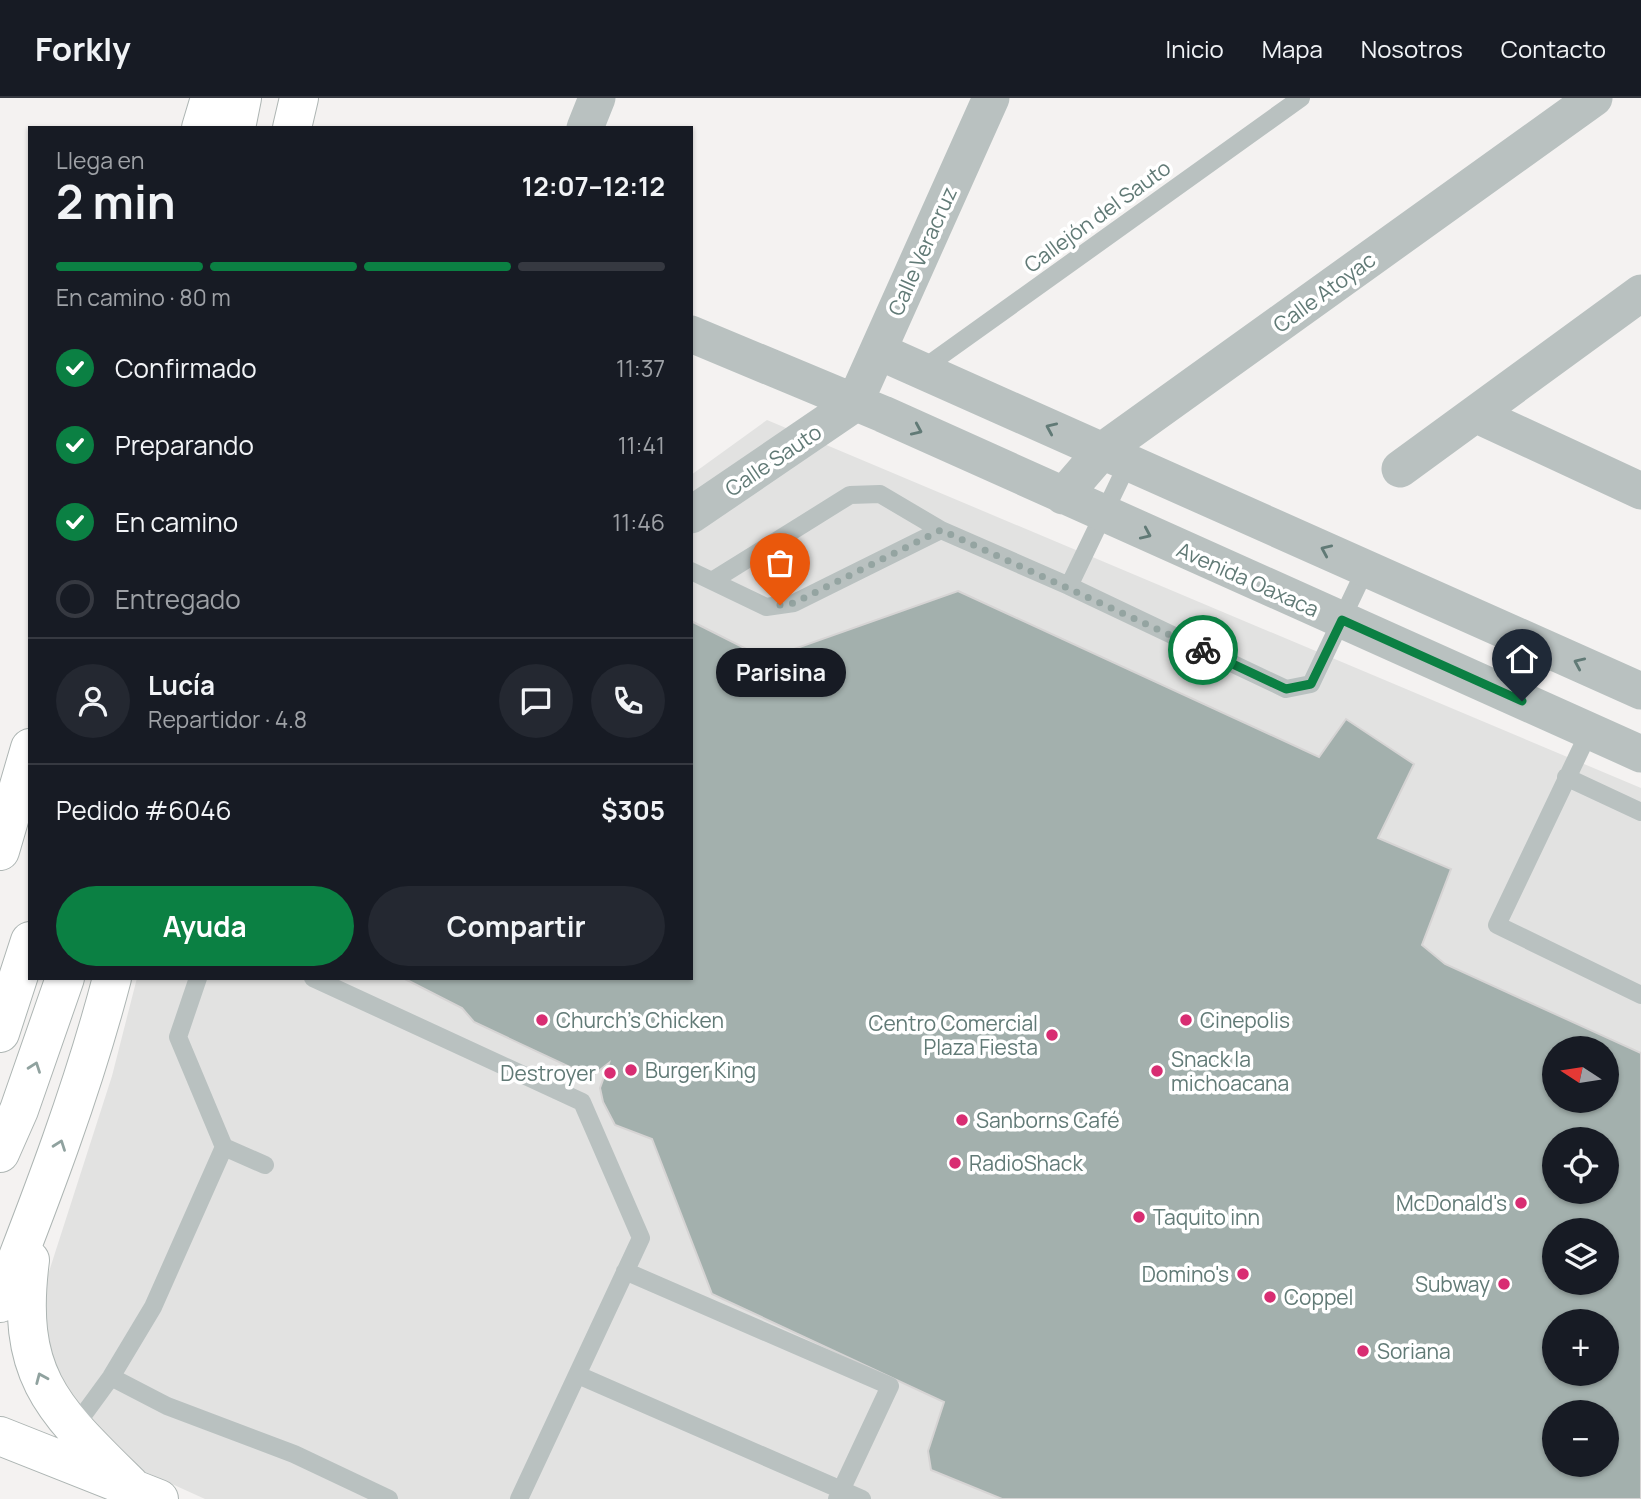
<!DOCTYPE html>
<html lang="es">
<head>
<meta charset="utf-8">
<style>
	:root { --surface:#171b24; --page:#242831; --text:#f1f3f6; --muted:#9ea1a6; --line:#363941; --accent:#0b8043 }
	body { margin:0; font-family:Manrope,sans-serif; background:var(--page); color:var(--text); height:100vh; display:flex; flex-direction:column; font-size:26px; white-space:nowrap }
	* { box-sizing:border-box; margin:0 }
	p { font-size:23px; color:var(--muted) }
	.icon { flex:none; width:38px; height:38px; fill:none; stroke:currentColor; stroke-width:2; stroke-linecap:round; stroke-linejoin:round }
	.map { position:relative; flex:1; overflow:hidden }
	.details { position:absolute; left:28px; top:28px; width:665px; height:854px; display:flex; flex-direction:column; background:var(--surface); border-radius:0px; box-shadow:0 2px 5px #0004 }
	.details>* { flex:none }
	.needle { width:46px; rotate:282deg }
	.buttons { position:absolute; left:1542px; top:938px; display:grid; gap:14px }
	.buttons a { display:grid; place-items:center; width:77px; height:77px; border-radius:50%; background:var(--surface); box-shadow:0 2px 5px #0004; font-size:35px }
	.pin { position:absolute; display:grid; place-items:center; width:60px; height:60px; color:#fff; margin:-72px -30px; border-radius:50% 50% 50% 0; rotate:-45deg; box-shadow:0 0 7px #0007 }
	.pin .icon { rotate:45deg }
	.courier { position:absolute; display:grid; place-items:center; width:70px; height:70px; margin:-35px; border:5px solid #0b8043; border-radius:50%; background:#fff; color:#222; box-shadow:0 2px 9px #0007 }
	.bubble { position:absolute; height:49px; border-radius:24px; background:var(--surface); box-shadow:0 2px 5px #0004; font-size:23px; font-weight:700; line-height:49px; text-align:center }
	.summary em { font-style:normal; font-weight:700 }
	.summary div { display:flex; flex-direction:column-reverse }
	.summary { display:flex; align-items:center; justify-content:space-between; height:119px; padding:0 28px }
	h1 { font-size:46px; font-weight:700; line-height:52px }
	.bar { display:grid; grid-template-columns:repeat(4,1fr); gap:10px 7px; align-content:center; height:84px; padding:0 28px }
	.bar i { height:9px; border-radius:5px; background:var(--line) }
	.bar .selected { background:var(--accent) }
	.bar p { grid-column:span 4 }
	.line { display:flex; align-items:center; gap:18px; padding:0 28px; border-top:2px solid var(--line) }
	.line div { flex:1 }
	.round { display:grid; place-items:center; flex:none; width:74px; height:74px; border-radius:37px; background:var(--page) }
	ol { padding:0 28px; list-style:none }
	li { display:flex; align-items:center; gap:21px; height:77px }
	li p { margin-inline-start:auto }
	li .icon { padding:7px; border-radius:50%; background:var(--accent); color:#fff; stroke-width:4 }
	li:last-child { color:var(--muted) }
	li i { width:38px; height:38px; border:4px solid var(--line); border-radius:50% }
	.action { display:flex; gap:14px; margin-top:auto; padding:14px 28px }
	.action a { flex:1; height:80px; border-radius:42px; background:var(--accent); color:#fff; font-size:28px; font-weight:700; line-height:80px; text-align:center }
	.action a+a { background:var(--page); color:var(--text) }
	header { display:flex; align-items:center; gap:42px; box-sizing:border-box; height:98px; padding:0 35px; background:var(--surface); border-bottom:2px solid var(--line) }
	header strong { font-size:33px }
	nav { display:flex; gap:38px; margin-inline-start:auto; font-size:24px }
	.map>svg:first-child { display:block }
</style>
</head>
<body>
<header>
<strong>Forkly</strong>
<nav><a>Inicio</a><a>Mapa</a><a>Nosotros</a><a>Contacto</a></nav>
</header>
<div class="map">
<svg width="1641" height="1401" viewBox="0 0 1641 1401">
	<rect width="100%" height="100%" fill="#f4f2f1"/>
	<path fill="#e2e2e1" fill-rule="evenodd" d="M767,322l874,368v711h-1436l-86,-39 -66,-92 -9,-45 1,-39 67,-208 25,-98h554v-503zM1554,950h52v53h-52zM1554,1041h52v53h-52zM1554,1132h52v53h-52zM1554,1223h52v53h-52zM1554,1314h52v53h-52z"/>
	<path fill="#a3b0ad" stroke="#d6d4d4" stroke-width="2" fill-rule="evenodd" d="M958,493l361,166 27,-38 68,45 -36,74 73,31 -29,76 23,19 196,89v446h-639l-71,-29 -3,-19 16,-49 -232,-108 -60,-155 -37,-14 -12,-23 -3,-14 9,-25 -18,14 -117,-55 -12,-14 -59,-30h288v-357l75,38zM1554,950h52v53h-52zM1554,1041h52v53h-52zM1554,1132h52v53h-52zM1554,1223h52v53h-52zM1554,1314h52v53h-52z"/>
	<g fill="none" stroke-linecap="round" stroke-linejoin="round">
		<defs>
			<path id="trunk" d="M201,30l9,-30
				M236,30l6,-30
				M292,30l7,-30
				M0,753l30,-103
				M0,935l30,-92
				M0,1055l19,-43 46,-132
				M30,1162c-15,117 23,149 101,226
				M0,1205c42,-107 83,-214 112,-325
				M0,1338l159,63"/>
		</defs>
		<use href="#trunk" stroke="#adb5b3" stroke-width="40"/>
		<path stroke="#b9c1c0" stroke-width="18" d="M921,272l380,-272
			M691,473l75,36 28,-4 147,-73 128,56 217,103 25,-5 55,-116
			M712,483l138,-86 30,-1 61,36
			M1069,488l60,-125
			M1589,634l-92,193 144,70
			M1566,679l75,35
			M198,880l-20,59 46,110 41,18
			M313,880l269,124 59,136 -122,261
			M625,1173l265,115 -53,113
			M578,1277l284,124
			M111,1279l56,29 127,48 95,45
			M73,1331l38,-52 42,-70 71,-160"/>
		<path stroke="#b9c1c0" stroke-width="37" d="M585,30l12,-30
			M691,236l192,80 758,340
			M878,253l763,340
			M854,306l137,-306
			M1475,316l166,77
			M1400,371l241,-176
			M1063,398l39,-45 492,-353
			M691,417l163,-111"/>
		<use href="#trunk" stroke="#fff" stroke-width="38"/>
	</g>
	<defs><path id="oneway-chevron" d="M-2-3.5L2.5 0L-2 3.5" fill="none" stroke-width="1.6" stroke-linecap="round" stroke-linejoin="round" transform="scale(1.75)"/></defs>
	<g stroke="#617a76">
		<use href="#oneway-chevron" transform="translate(1051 330) rotate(-156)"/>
		<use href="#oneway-chevron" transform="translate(917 332) rotate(24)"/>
		<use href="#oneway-chevron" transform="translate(1146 436) rotate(24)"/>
		<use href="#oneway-chevron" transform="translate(1326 452) rotate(-156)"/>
		<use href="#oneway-chevron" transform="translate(1579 565) rotate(-156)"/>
	</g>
	<g stroke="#90a29f">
		<use href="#oneway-chevron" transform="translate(35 969) rotate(-70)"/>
		<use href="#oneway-chevron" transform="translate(60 1047) rotate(-70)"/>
		<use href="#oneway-chevron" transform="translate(41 1280) rotate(-113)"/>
	</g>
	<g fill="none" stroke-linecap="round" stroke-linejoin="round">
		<path stroke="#94a4a1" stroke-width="7" stroke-dasharray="0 12.6" d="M780,507l14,-2 147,-73 262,120"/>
		<path stroke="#0b8043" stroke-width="9" d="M1203,552l83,39 25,-5 31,-64 180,81"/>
	</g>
	<g fill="#d82d72" stroke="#fff" stroke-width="2.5">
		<circle cx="542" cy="922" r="7"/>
		<circle cx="1186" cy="922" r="7"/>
		<circle cx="1052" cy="937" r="7"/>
		<circle cx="631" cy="972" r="7"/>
		<circle cx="1157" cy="973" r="7"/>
		<circle cx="610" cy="975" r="7"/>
		<circle cx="962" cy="1022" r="7"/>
		<circle cx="955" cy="1065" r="7"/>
		<circle cx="1521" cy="1105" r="7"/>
		<circle cx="1139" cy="1119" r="7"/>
		<circle cx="1243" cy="1176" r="7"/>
		<circle cx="1504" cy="1186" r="7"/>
		<circle cx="1270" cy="1199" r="7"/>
		<circle cx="1363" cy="1253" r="7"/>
	</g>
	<g text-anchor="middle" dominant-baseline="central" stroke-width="7" stroke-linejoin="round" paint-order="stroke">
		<g font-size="21" fill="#617a76" stroke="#fff">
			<text transform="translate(1097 118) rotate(-36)">Callejón del Sauto</text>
			<text transform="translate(922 153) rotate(-66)">Calle Veracruz</text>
			<text transform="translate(1324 194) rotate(-36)">Calle Atoyac</text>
			<text transform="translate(773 362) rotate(-34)">Calle Sauto</text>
			<text transform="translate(1248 481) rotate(24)">Avenida Oaxaca</text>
		</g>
		<g font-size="21" fill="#617a76" stroke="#fff" text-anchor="start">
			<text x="556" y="922">Church's Chicken</text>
			<text x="1200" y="922">Cinepolis</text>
			<text x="1038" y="925" text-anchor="end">Centro Comercial<tspan x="1038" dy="24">Plaza Fiesta</tspan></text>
			<text x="1171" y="961">Snack la<tspan x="1171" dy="24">michoacana</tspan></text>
			<text x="645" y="972">Burger King</text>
			<text x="596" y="975" text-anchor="end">Destroyer</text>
			<text x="976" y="1022">Sanborns Café</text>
			<text x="969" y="1065">RadioShack</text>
			<text x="1507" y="1105" text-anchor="end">McDonald's</text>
			<text x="1153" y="1119">Taquito inn</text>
			<text x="1229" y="1176" text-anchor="end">Domino's</text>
			<text x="1490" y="1186" text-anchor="end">Subway</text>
			<text x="1284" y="1199">Coppel</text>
			<text x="1377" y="1253">Soriana</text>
		</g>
	</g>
</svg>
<div class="buttons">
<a><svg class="needle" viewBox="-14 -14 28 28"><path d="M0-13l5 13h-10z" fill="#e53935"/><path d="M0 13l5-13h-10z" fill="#9ea1a6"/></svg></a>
<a><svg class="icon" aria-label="locate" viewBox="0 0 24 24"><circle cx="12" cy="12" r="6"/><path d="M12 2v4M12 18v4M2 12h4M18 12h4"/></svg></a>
<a><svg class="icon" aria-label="layers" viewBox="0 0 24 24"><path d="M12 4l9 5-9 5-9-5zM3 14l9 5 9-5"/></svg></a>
<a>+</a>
<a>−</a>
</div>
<div class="pin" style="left:780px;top:507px;background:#ea580c"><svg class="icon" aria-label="bag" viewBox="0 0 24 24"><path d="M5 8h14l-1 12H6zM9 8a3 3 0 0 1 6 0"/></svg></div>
<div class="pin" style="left:1522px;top:603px;background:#1f2937"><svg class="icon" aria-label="home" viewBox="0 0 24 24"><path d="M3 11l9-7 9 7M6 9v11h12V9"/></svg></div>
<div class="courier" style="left:1203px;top:552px"><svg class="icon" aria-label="bike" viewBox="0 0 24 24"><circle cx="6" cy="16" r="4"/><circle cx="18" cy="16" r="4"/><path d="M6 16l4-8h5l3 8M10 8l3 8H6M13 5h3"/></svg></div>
<div class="bubble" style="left:716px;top:550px;width:130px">Parisina</div>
<section class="details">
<div class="summary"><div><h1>2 min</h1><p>Llega en</p></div><em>12:07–12:12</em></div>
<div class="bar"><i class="selected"></i><i class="selected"></i><i class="selected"></i><i></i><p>En camino · 80 m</p></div>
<ol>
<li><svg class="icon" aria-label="check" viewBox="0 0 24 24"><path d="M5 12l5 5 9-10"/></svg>Confirmado<p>11:37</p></li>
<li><svg class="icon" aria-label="check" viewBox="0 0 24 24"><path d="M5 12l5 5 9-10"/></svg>Preparando<p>11:41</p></li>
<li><svg class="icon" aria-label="check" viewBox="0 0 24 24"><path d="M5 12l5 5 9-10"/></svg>En camino<p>11:46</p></li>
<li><i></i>Entregado</li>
</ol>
<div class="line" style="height:126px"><a class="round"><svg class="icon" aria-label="person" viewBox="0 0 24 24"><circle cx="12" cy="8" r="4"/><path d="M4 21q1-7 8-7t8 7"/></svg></a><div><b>Lucía</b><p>Repartidor · 4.8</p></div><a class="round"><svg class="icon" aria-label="chat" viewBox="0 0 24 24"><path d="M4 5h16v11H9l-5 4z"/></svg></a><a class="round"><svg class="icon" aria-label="phone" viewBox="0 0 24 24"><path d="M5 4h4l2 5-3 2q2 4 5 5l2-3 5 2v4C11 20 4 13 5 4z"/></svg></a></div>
<div class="line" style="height:91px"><div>Pedido #6046</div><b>$305</b></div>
<div class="action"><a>Ayuda</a><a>Compartir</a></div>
</section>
</div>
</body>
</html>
